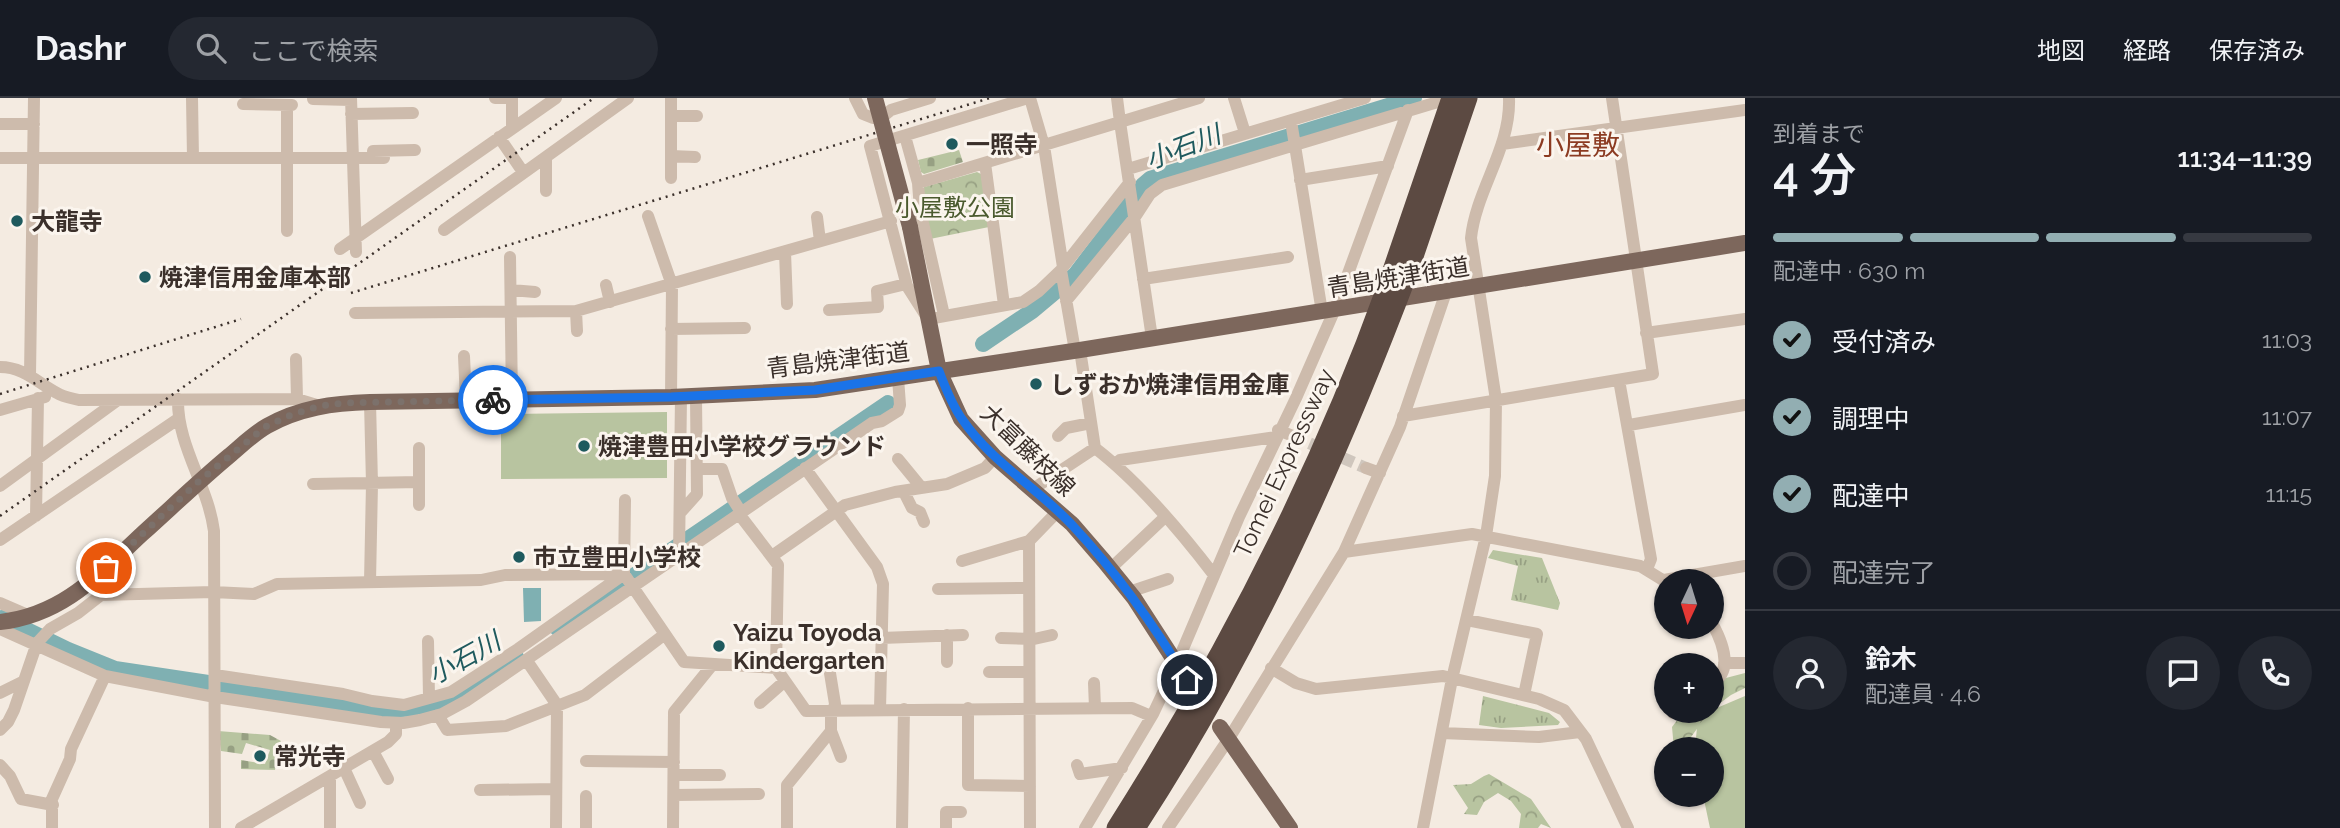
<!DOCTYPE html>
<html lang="ja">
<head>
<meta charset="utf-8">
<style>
	:root { --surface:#171b24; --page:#242831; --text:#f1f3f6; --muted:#9ea1a6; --line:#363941; --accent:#92aeb2 }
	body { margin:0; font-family:Raleway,"Noto Sans JP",sans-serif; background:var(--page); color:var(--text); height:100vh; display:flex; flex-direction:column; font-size:26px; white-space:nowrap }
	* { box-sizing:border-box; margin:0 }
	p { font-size:23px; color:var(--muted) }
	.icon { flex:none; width:38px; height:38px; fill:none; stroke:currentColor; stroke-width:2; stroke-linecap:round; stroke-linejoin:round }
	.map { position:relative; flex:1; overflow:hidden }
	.drawer { display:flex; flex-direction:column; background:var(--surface); width:595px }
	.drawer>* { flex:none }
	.needle { width:46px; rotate:184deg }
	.tools { position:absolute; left:1654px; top:471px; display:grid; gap:14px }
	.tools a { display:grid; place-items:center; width:70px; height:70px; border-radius:50%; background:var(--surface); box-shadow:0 2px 5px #0004; font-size:35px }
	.pin { position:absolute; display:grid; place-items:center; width:60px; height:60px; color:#fff; margin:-30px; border:4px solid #fff; border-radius:50%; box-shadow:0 2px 7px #0007 }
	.courier { position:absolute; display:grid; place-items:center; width:70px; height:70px; margin:-35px; border:5px solid #1a73e8; border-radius:50%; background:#fff; color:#222; box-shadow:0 2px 9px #0007 }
	.summary em { font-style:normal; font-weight:600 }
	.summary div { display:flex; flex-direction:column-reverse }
	.summary { display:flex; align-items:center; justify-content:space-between; height:119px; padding:0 28px }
	h1 { font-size:46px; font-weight:600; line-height:52px }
	.bar { display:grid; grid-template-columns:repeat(4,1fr); gap:10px 7px; align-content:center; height:84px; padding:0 28px }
	.bar i { height:9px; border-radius:5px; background:var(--line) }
	.bar .active { background:var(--accent) }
	.bar p { grid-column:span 4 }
	.line { display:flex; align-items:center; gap:18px; padding:0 28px; border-top:2px solid var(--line) }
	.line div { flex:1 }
	.round { display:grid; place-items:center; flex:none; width:74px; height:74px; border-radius:37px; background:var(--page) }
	ol { padding:0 28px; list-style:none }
	li { display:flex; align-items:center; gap:21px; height:77px }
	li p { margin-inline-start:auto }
	li .icon { padding:7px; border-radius:50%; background:var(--accent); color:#111; stroke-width:4 }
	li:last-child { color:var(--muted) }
	li i { width:38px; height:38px; border:4px solid var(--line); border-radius:50% }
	header { display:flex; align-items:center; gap:42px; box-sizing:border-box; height:98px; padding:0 35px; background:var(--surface); border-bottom:2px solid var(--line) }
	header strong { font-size:33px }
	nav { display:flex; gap:38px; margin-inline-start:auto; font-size:24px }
	.search { width:490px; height:63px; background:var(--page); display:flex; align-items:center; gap:18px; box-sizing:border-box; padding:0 24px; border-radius:38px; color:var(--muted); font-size:26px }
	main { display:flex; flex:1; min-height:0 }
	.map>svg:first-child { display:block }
</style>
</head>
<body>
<header>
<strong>Dashr</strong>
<div class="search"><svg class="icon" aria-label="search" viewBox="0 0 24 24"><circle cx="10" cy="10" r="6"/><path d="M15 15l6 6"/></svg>ここで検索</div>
<nav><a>地図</a><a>経路</a><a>保存済み</a></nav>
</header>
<main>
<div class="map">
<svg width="1745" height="730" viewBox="0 0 1745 730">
	<defs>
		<pattern id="grass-tufts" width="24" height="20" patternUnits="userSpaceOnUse" patternTransform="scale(1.75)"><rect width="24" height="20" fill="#b8c4a0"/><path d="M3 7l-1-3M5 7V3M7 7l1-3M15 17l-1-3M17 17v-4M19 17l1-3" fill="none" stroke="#97a083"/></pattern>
		<pattern id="forest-crowns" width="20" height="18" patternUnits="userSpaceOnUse" patternTransform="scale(1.75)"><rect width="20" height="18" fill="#b8c4a0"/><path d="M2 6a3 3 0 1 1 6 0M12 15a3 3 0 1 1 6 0" fill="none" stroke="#97a083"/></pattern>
		<pattern id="cemetery-stones" width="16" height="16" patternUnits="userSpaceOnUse" patternTransform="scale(1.75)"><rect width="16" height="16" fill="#b8c4a0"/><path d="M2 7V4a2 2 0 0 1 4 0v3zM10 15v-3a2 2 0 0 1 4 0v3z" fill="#97a083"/></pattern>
	</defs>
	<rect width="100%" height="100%" fill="#f4ebe1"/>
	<path fill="url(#grass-tufts)" d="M1493,452l49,8 18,45 -2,7 -47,-10 7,-34 -30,-8z
		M1483,598l66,17 11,9 -2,3 -57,3 -22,-3z"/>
	<path fill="url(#forest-crowns)" d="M977,74l4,2 8,53 -59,12 -8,-46 2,-6z
		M1745,575v15l-14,7 -19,14v-22l10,-8z
		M1684,613h26l-19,26 1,12h-18l-2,-22z
		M1489,676l42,25 20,29 -10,-4 -3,4h-19l2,-14 -10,-13 -13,-8 -14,9 -7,13 -13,-1 4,-6 -15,-23 18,-1 13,-8z"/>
	<path fill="url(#cemetery-stones)" d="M959,52l4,12 -39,12 -3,-2 -3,-12z
		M218,633l52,4 11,6 -6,29 -34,-1v-9l24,4 5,-14 -24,-7 -4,11 -21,-3z"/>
	<path fill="#b8c4a0" d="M667,314v66l-166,1v-65z
		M1745,598v132h-35l-7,-33 9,-1v-45h-17l2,-22 15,-17z"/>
	<path fill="#7fb0b2" d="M523,490h18v33l-17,1z"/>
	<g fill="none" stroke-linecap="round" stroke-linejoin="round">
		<path stroke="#7fb0b2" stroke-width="16" d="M983,246l49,-33 43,-36 68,-90 7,-6 264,-81
			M2,520l66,32 47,19 266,40c63,3 86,-18 135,-52
			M557,530l331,-225"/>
		<path stroke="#cfc6bd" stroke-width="12" stroke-dasharray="12 6" stroke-linecap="butt" d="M1293,338l73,32"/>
		<path stroke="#cdbbac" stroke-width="12" d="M192,0l1,60
			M351,0l5,154
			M495,0h17
			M512,0v30
			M671,0v80
			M855,0l8,16 10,4 12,-3 6,-5 39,-12
			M1028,0l-158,48 37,140 21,33 95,-17 16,-11 22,-21
			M1030,0l14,48 19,121 -2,3 14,81
			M1234,0l11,35
			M313,1l38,1
			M243,6l49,1
			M351,16l62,-1
			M671,18h26
			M1291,23l31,191
			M0,26h34
			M905,38l13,47 2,27 24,105
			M499,39l24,35
			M1502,46l243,-34
			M373,53l42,-1
			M671,58l24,1
			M546,59v34
			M0,60h384
			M985,65l19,142
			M1128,71l237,-71
			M1300,82l88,-14
			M918,85l202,-61 -3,-24
			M648,118l24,69 -1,112
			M817,119l3,24
			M444,132l184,-132
			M287,133v-126
			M340,151l216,-151
			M785,154l2,52
			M510,159l2,143
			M1063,169l67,-85
			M1143,181l145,-22
			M606,187l4,17
			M511,192l24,2
			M1066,203l69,-84 15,-23 12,-9 289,-87
			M829,212l49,-3 -1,-16 29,-7
			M576,213l1,20
			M355,215l221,-2 315,-90
			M671,231l74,-1
			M1646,235l99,-14
			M1152,240l-32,-216 79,-24
			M1080,252l15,98
			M464,258l2,44
			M296,261l1,40
			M0,269c23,0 37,15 57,26 6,4 14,5 22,7l218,-1 23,7
			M30,277l4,-277
			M1619,282l32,179 -4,10
			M178,301c-1,47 30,86 36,132l1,297
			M370,304l2,82 -2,98
			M0,312l45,-13
			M1403,318l250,-42 -41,-276
			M1629,327l116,-20
			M1278,332l15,6
			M1058,338l8,-8 25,-5
			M419,350v57
			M898,361l23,28
			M1116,366l4,-4 155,-23
			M805,370l72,99 6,17 -3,125
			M1366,370l14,5
			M697,371h25l10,29 9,14
			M313,386l106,-2
			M0,388l118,-86
			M1033,391l62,-41c43,33 86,84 119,127
			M904,394l8,16 8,4 4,10
			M680,415l17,-19 -1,-98
			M739,416l39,51 -2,103
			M36,418l2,-118
			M0,442l178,-121
			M1344,454l128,-18 168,32 26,16
			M679,457l2,-159
			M772,458l73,-51 50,-13 52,-8 38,-16 10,-11
			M962,463l67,-20
			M1110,471l55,-52
			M1664,482l81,-14
			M938,491l89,-1
			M1129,494l39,-13
			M0,505l30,13
			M1467,522l70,14 -13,61
			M1712,525c10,18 22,47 0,61
			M0,531l105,47 110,21 166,25 22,1 17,-3 22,-6 24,-13 406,-278 10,-2 16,-10 2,-6 -2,-27
			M947,537v27
			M881,540l82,-3
			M1001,540l33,1 18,-4
			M428,543l1,57
			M527,563l30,44 -1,123
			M1724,565h21
			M829,569l7,43
			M1271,570l25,15 20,6 127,-13 96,23 25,11 22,29 42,89
			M989,574h40
			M215,577l128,19 29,7 32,4 47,-13 67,-43 106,-75 1,-74
			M1094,585l1,25
			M0,595l24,-12
			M760,605l25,-22
			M968,610v77l62,1
			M831,612v21l10,26
			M1673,615l3,-3
			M438,617l9,15 59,-4 79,-31 80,-61
			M0,632l8,-8 6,-12 23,-67 13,-14 28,-16 23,-18 112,-3 41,2 23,-10 204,-4 24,-5 119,-1 60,88 92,6 30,43 326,-3 19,8
			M1442,635l97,4 41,-5
			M373,653l15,28
			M586,663l88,1
			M0,667l10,11 11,23 32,6
			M1077,667l3,9 42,-6
			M344,670l16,35
			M674,677h46
			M330,678v52
			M480,692l76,-1
			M674,697l85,-1
			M586,698v32
			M52,730v-29l18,-40 1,-10 34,-73
			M241,730l147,-86 8,-8v-11
			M673,730l1,-116 39,-48
			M787,730v-43l44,-54
			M902,730l2,-119
			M946,730v-16h15
			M1030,730l-1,-287 29,-30
			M1085,730l68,-114 24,-51 62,-146 57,-119 39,-89 73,-199
			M1168,730l60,-88 116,-188 56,-125 46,-135
			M1423,730l29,-149 34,-143 9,-60 1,-76 -25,-162c5,-48 40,-90 38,-140"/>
		<path stroke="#7d675c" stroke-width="16" d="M910,129l29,144 22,48 34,38 77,67 32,37 30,37 53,82
			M0,524c63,-7 98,-47 142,-88 29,-26 57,-53 87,-78 12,-10 24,-22 38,-30 32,-18 66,-23 103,-24l301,-5 144,-7 265,-40 665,-107
			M1220,629l70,101"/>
		<path stroke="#5c4a42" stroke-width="19" d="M1408,176l60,-176
			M1386,190l65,-190"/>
		<path stroke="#3b302b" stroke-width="2.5" stroke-dasharray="2 5" stroke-linecap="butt" d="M351,195l639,-195
			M0,296l241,-75
			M0,418l594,-418"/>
		<path stroke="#7d675c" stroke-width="16" d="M875,0l35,129"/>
		<path stroke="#5c4a42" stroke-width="19" d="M1116,730c108,-170 202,-351 270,-540
			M1136,730c113,-173 199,-361 272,-554"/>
	</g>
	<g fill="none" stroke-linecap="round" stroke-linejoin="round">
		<path stroke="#7c716b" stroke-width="7" stroke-dasharray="0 12.6" d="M106,470l92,-86 67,-55 26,-12 29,-9 23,-3 150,-3"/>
		<path stroke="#1a73e8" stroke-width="9" d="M493,302l178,-3 144,-7 124,-19c6,16 13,34 23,48 29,43 76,69 111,107 44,47 81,99 114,154"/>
	</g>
	<g fill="#1f5a5e" stroke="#fbf5ee" stroke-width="2.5">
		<circle cx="952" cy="46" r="7"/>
		<circle cx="17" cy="123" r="7"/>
		<circle cx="145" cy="179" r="7"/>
		<circle cx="1036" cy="286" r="7"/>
		<circle cx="584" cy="348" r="7"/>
		<circle cx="519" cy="459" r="7"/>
		<circle cx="719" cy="548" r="7"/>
		<circle cx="260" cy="658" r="7"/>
	</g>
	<g text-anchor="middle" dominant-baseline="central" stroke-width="6" stroke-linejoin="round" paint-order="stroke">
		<g font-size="24" font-weight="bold" fill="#3b302b" stroke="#fbf5ee" text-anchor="start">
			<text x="966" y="46">一照寺</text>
			<text x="31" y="123">大龍寺</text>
			<text x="159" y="179">焼津信用金庫本部</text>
			<text x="1050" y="286">しずおか焼津信用金庫</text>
			<text x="598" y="348">焼津豊田小学校グラウンド</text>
			<text x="533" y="459">市立豊田小学校</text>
			<text x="733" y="534">Yaizu Toyoda<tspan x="733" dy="28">Kindergarten</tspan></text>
			<text x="274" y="658">常光寺</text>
		</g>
		<g font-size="24" fill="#4a5a2e" stroke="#fbf5ee">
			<text x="955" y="109">小屋敷公園</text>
		</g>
		<g font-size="24" fill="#3b302b" stroke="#fbf5ee">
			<text transform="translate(1398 179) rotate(-9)">青島焼津街道</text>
			<text transform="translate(838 262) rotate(-7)">青島焼津街道</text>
			<text transform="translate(1028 352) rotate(44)">大富藤枝線</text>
			<text transform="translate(1284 365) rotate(-65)">Tomei Expressway</text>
		</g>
		<g font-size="26" font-style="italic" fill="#1f5a5e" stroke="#fbf5ee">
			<text transform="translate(1183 49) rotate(-21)">小石川</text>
			<text transform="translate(464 560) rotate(-29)">小石川</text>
		</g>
		<g font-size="28" fill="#8c3b22" stroke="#fbf5ee">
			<text x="1578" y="47">小屋敷</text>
		</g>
	</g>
</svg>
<div class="tools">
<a><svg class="needle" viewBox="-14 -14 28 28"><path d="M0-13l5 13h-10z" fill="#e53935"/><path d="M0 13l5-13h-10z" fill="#9ea1a6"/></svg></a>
<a>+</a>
<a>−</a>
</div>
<div class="pin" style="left:106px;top:470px;background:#ea580c"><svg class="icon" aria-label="bag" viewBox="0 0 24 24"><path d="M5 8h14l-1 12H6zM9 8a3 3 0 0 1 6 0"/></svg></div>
<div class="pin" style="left:1187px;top:582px;background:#1f2937"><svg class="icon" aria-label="home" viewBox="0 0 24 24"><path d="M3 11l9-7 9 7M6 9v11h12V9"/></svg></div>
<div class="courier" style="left:493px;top:302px"><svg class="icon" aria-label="bike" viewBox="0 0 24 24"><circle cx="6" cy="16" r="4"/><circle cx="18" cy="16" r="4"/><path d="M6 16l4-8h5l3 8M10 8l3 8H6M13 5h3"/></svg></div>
</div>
<section class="drawer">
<div class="summary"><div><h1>4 分</h1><p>到着まで</p></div><em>11:34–11:39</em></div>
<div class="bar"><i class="active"></i><i class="active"></i><i class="active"></i><i></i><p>配達中 · 630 m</p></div>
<ol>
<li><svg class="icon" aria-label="check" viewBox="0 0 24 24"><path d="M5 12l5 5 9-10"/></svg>受付済み<p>11:03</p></li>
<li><svg class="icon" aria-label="check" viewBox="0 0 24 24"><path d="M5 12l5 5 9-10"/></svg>調理中<p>11:07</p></li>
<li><svg class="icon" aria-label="check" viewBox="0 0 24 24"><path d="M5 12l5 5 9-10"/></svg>配達中<p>11:15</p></li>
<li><i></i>配達完了</li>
</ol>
<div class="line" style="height:126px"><a class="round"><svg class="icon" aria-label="person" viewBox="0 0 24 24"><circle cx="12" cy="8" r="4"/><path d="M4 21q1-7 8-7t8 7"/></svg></a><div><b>鈴木</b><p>配達員 · 4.6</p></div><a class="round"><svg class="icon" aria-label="chat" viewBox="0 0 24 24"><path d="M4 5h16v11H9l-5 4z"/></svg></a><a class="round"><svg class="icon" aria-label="phone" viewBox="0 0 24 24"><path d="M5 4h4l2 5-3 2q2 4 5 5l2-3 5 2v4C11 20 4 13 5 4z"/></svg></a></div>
</section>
</main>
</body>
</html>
